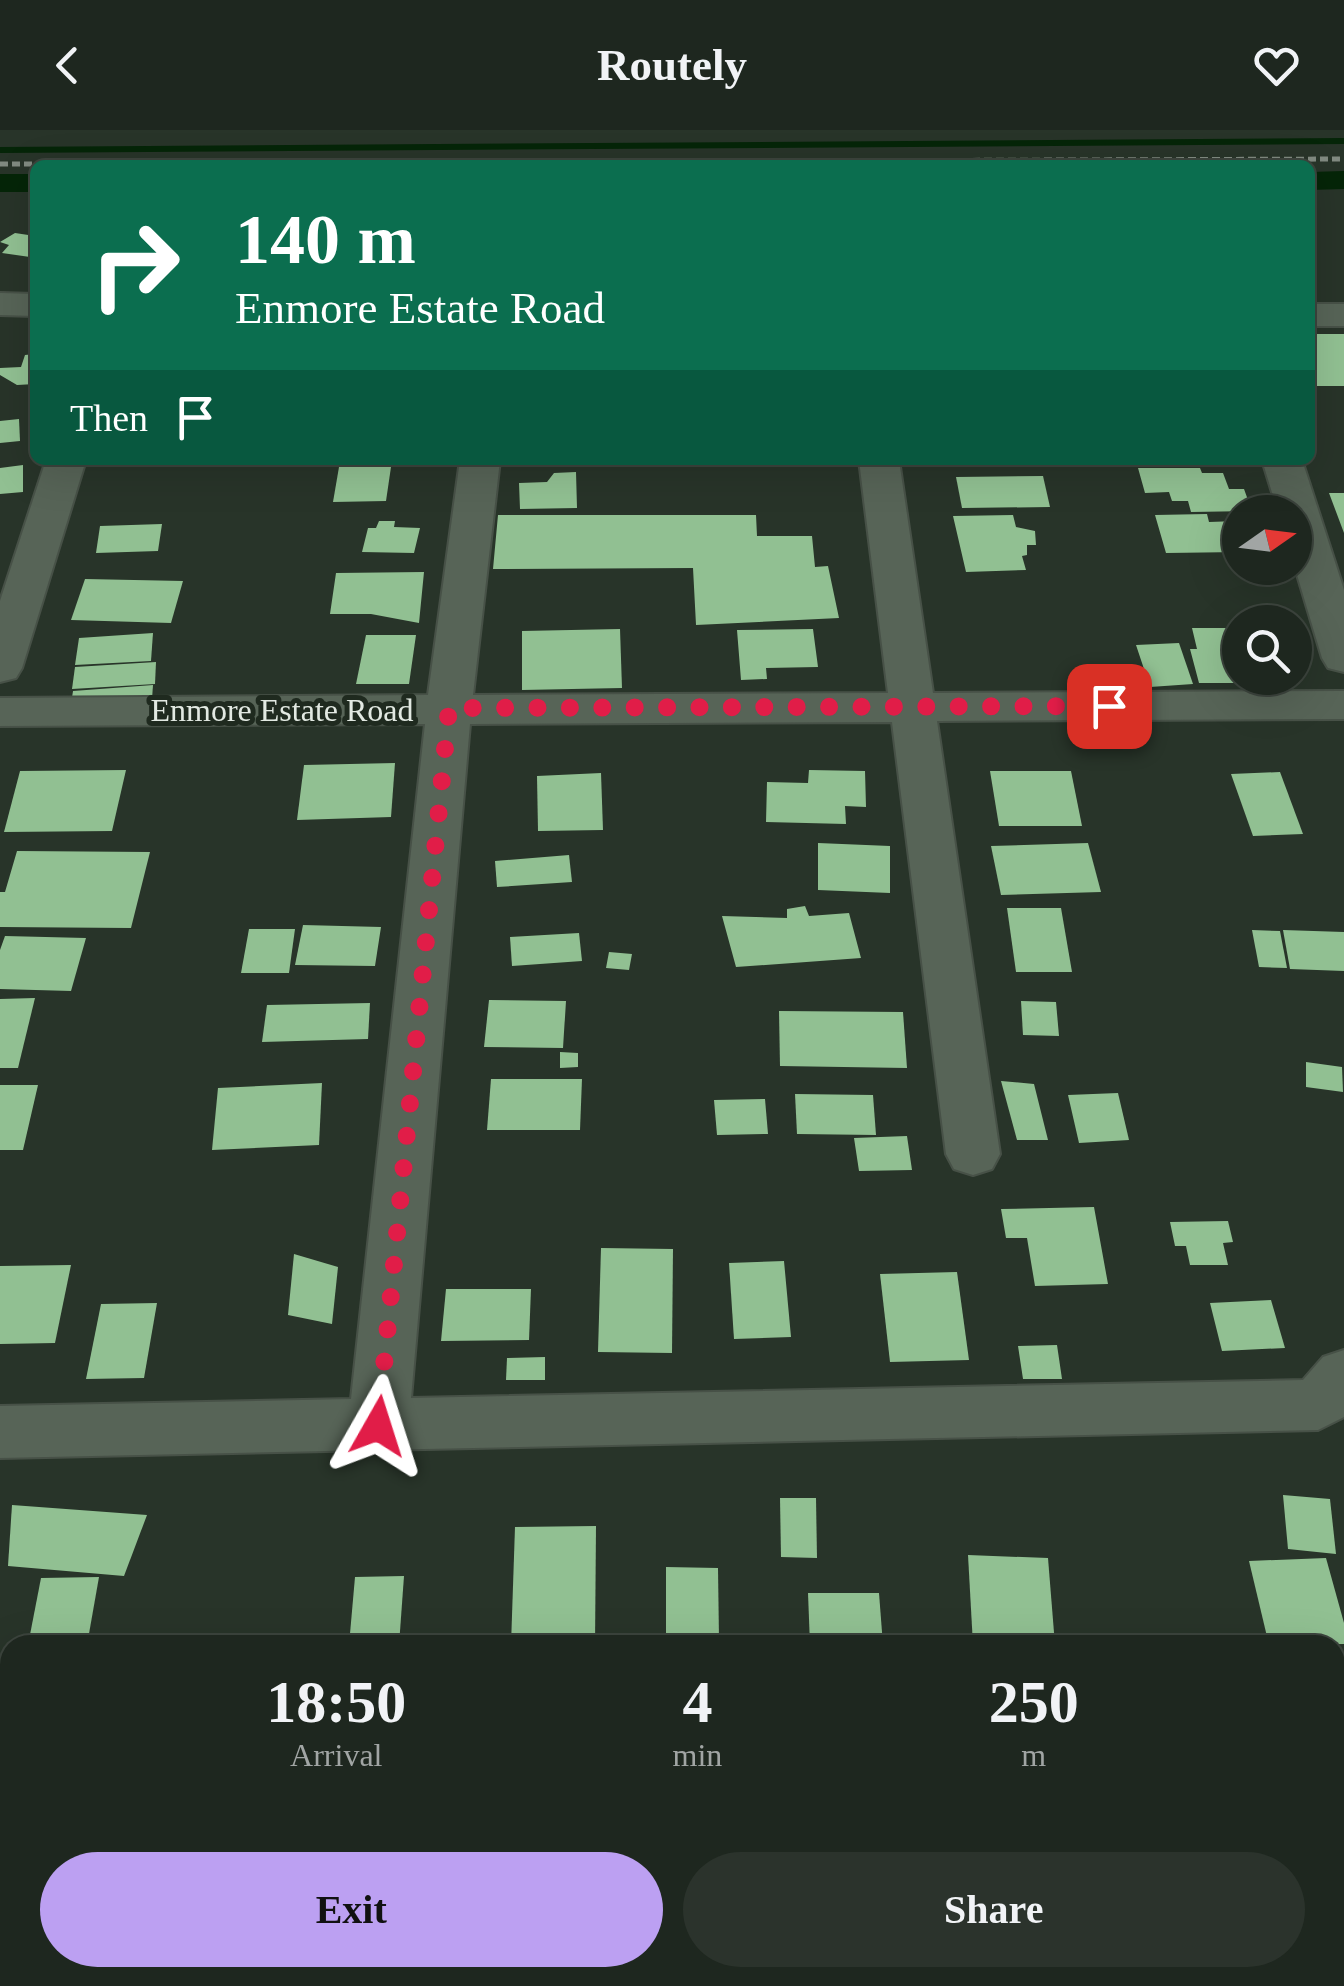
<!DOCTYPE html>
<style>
:root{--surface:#1e271f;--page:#2b332c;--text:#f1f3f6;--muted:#a1a5a4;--line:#3c443d;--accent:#bca0f2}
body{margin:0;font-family:Georgia,serif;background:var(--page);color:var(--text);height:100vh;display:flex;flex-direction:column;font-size:38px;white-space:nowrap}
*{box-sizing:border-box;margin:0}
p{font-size:32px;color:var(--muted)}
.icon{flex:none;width:55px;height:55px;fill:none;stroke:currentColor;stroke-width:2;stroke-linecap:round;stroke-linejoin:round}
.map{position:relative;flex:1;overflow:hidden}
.panel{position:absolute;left:0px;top:1505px;width:1345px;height:352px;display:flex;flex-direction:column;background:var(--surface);border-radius:30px 30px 0 0;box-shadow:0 10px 40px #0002,0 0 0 2px var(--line)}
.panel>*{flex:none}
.banner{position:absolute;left:30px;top:30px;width:1285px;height:305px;border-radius:15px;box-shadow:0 10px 40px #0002,0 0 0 2px var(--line);background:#0b6e4f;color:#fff;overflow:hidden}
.needle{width:65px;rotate:76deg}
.fabs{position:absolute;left:1222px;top:365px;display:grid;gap:20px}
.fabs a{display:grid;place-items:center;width:90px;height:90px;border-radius:50%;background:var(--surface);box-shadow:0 10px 40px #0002,0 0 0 2px var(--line);font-size:50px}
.pin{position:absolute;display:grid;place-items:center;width:85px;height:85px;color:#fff;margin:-42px;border-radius:20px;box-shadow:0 5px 15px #0006}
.me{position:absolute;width:110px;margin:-55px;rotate:6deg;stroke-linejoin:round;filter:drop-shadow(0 0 8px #0008)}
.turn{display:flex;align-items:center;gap:35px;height:210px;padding:0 40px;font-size:45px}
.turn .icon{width:130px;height:130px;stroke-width:2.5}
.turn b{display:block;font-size:70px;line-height:85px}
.then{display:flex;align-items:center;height:95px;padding:0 40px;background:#0003;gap:20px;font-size:38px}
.eta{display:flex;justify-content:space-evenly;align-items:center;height:170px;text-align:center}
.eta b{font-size:60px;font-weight:800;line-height:70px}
.cta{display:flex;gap:20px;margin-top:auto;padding:20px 40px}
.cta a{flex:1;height:115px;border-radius:60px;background:var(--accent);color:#111;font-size:40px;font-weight:800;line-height:115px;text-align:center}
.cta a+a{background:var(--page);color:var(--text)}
header{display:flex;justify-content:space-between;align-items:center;height:130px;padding:0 40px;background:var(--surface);font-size:45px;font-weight:800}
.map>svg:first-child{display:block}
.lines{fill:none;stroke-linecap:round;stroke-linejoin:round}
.stream{fill:#052508;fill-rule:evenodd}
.canal{fill:#052508;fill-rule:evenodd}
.building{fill:#91c092}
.minor-casing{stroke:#475147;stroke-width:4}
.path{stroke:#818a81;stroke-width:5;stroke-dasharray:8 4;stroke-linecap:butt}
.minor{fill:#576457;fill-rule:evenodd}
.route{stroke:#e11d48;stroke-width:18;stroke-dasharray:0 32.4}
.labels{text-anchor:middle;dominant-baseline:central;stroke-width:10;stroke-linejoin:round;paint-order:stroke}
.street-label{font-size:32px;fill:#e2e9e2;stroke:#1f2a1f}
</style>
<header><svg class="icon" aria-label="back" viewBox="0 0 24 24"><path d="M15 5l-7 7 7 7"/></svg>Routely<svg class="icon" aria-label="heart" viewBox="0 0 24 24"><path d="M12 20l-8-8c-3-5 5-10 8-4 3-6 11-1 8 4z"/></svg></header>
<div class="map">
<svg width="1344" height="1856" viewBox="0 0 1344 1856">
<rect width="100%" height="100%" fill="#283429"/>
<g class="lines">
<path class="stream" d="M1344 8V14L0 23V17Z"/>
<g class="canal">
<path d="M1344 41V59L1310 60V42Z"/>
<rect x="0" y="44" width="35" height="18"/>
</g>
</g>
<g class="building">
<path d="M15 103 35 106V121L30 127 2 123 9 115 0 112Z"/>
<rect x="1310" y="204" width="34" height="52"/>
<path d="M35 224V254L17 255 0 245V238L21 237 25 225Z"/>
<path d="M19 289 20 311 0 313V291Z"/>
<path d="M23 335V362L0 364V338Z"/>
<path d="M339 337H391L386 371 333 372Z"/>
<path d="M1138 338H1200L1202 343H1223L1229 359H1244L1252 381 1191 382 1188 371H1172L1169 362 1145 363Z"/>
<path d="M576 342 577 378 520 379 519 353 547 352 554 343Z"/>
<path d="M1043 346 1050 377 962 378 956 347Z"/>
<path d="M1329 363H1344V403Z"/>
<path d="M1207 384 1209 392 1237 391 1240 422 1166 423 1155 385Z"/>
<path d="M498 385H756L757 406H812L815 437 828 436 839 488 696 495 693 438 493 439Z"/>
<path d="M1013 385 1016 397 1035 401 1036 415H1027V425L1022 426 1026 440 966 442 953 386Z"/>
<path d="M379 391H395L394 397 420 398 414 423 362 422 368 398H376Z"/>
<path d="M162 394 158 421 96 423 100 396Z"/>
<path d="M424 442 419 493 371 484H330L336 443Z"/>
<path d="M85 449 183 451 171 493 71 490Z"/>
<path d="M1192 498H1230L1233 506 1240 505V548H1258L1259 553H1199L1190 519H1197Z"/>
<path d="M620 499 622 558 522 560V501Z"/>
<path d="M813 499 818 537 766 538 767 549 741 550 737 500Z"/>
<path d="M153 503 151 531 75 535 79 508Z"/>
<path d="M366 505H416L409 554H356Z"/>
<path d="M1179 513 1193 554 1150 557 1136 515Z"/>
<path d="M156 532 155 554 72 559 75 537Z"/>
<path d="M153 555 152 569 71 574 73 561Z"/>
<path d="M395 633 391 687 297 690 304 635Z"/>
<path d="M126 640 112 701 4 702 20 641Z"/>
<path d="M809 640 865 641 866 677 845 676 846 694 766 692 767 652 808 653Z"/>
<path d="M990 641H1071L1082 696H999Z"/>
<path d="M1280 642 1303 704 1253 706 1231 644Z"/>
<path d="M601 643 603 700 538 701 537 646Z"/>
<path d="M818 713 890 716V763L818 760Z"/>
<path d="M1088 713 1101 762 1001 765 991 716Z"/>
<path d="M17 721 150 722 131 798 0 797V762H5Z"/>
<path d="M569 725 572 752 497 757 495 731Z"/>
<path d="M805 776 809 786 849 783 861 828 736 837 722 786 787 788V779Z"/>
<path d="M1007 778H1061L1072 842H1016Z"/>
<path d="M303 795 381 797 375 836 295 835Z"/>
<path d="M249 799H295L289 843H241Z"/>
<path d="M1252 800 1280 801 1287 838 1259 837Z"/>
<path d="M1283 800 1344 802V841L1290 839Z"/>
<path d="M579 803 582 831 512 836 510 807Z"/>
<path d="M5 806 86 808 71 861 0 859V820Z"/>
<path d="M609 822 632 824 629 840 606 838Z"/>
<path d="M35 868 18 938H0V869Z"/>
<path d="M489 870 566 871 563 918 484 917Z"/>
<path d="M1021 871 1056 872 1059 906 1023 905Z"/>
<path d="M370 873 368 909 262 912 267 875Z"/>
<path d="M779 881 903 882 907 938 780 936Z"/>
<path d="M560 922 578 923V937L560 938Z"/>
<path d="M1306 932 1342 937 1343 962 1306 957Z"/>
<path d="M491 949H582L580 1000H487Z"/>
<path d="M1001 951 1034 954 1048 1010H1017Z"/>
<path d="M322 953 319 1015 212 1020 218 958Z"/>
<path d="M0 955H38L23 1020H0Z"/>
<path d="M1118 963 1129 1010 1079 1013 1068 965Z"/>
<path d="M795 964 873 965 876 1005 797 1004Z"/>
<path d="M765 969 768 1004 717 1005 714 970Z"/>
<path d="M907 1006 912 1040 859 1041 854 1008Z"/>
<path d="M1094 1077 1108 1154 1035 1156 1027 1108H1006L1001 1079Z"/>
<path d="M1228 1091 1233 1112 1223 1113 1228 1135H1190L1186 1116H1175L1170 1092Z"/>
<path d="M601 1118 673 1119 672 1223 598 1222Z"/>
<path d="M294 1124 338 1137 332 1194 288 1185Z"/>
<path d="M784 1131 791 1207 734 1209 729 1133Z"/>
<path d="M71 1135 55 1213 0 1214V1136Z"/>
<path d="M957 1142 969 1230 890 1232 880 1144Z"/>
<path d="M446 1159H531L529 1210 441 1211Z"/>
<path d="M1271 1170 1285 1218 1222 1221 1210 1173Z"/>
<path d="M157 1173 144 1248 86 1249 101 1174Z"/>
<path d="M1057 1215 1062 1249H1023L1018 1216Z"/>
<path d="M545 1227V1250H506L507 1228Z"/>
<path d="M1283 1365 1330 1369 1336 1424 1288 1419Z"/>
<path d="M780 1368H816L817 1428 781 1427Z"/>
<path d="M12 1375 147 1385 124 1446 8 1436Z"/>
<path d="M596 1396 595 1515H511L515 1397Z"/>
<path d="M968 1425 1048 1428 1055 1515H973Z"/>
<path d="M1326 1428 1344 1493V1514L1269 1515 1249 1431Z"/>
<path d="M666 1437 718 1438 719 1510H666Z"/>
<path d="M404 1446 399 1515H349L355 1447Z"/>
<path d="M99 1447 87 1515H28L41 1448Z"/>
<path d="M808 1463H879L883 1515H810Z"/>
</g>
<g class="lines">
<defs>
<g id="minor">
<path d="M0 163 35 164V186L0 185Z"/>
<rect x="1310" y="174" width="34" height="22"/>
<path d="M46 330H86L22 538 16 548 0 552V471Z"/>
<path d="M460 330H500L473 565 888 563 859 330H899L933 563 1344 561V589L937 591 1000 1024 992 1039 973 1045 954 1039 946 1024 892 592 470 594 411 1268 1303 1250 1323 1227 1344 1220V1287L1318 1300 0 1328V1276L351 1269 425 594 0 596V568L428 565Z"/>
<path d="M1262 330H1302L1344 460V542L1328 538 1322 528 1295 438V382H1278Z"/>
<rect x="1335" y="1646" width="9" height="66"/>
<rect x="0" y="1655" width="10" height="68"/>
<path d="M1344 1783V1856H1305L1306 1848H1335V1787Z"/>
</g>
</defs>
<use href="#minor" class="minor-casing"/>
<path class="path" d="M0 34 1344 29"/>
<use href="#minor" class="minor"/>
</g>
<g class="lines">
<path class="route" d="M378 1296 449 578 1109 576"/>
</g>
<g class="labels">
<g class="street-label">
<text x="282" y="580">Enmore Estate Road</text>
</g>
</g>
</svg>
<div class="fabs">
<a><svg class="needle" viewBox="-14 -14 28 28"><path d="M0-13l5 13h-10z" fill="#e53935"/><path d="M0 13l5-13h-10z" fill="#a1a5a4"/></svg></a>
<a><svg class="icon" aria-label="search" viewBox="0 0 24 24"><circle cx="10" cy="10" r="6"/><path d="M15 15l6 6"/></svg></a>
</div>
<div class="pin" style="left:1109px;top:576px;background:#d93025"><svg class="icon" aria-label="arrive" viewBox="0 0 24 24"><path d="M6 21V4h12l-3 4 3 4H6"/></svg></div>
<svg class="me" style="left:378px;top:1296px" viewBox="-20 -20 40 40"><path d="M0-17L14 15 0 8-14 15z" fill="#e11d48" stroke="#fff" stroke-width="4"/></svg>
<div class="banner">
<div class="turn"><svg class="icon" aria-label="right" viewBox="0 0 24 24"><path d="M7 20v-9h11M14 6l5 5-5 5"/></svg><div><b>140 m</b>Enmore Estate Road</div></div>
<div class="then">Then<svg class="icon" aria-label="arrive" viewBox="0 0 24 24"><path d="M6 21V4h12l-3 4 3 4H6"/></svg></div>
</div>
<section class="panel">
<div class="eta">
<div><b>18:50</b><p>Arrival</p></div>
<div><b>4</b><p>min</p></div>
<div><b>250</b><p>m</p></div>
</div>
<div class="cta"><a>Exit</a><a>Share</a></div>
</section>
</div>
